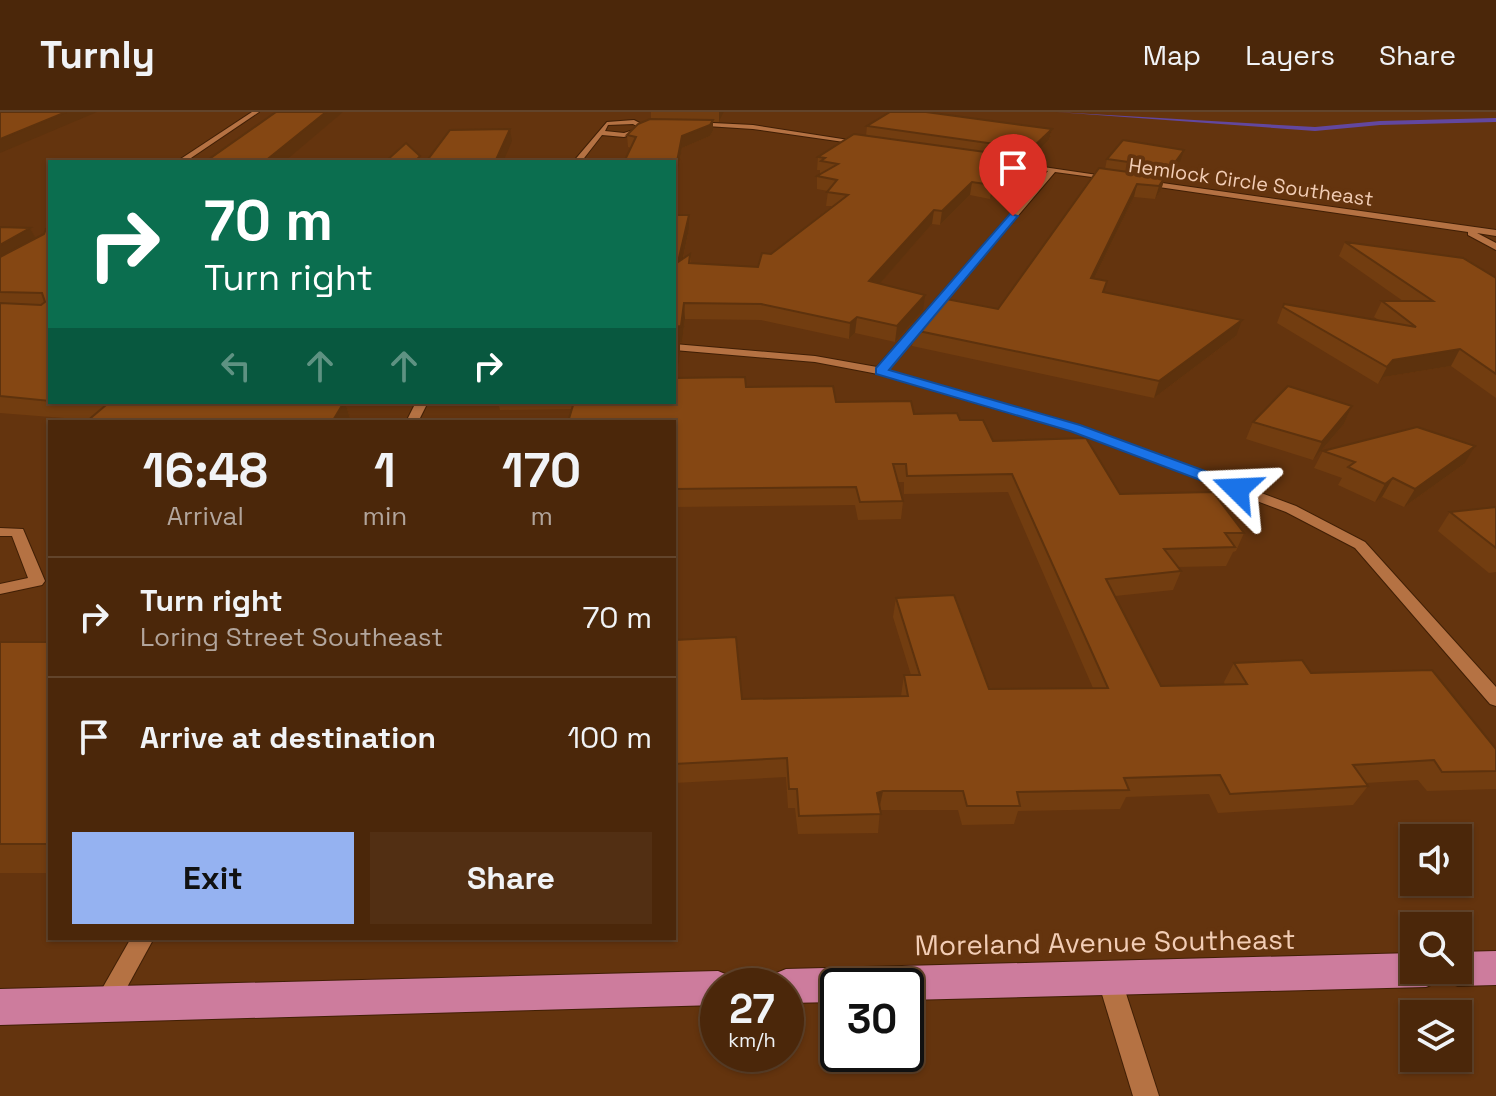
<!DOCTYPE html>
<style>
:root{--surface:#4b270a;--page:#522f13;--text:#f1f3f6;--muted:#b2a59c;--line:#62442b;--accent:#95b2f1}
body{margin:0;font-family:"Space Grotesk",sans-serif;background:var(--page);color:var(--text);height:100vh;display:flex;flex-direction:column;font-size:30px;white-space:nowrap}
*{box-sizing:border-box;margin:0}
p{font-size:26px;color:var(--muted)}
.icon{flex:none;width:44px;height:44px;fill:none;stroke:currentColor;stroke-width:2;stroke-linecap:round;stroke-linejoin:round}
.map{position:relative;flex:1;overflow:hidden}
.panel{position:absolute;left:48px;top:308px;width:628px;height:520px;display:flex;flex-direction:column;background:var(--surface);border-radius:0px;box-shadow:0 2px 6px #0004,0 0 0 2px var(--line)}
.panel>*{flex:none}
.banner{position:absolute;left:48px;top:48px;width:628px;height:244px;border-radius:0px;box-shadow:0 2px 6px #0004,0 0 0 2px var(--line);background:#0b6e4f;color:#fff;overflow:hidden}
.controls{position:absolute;left:1400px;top:712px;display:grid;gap:16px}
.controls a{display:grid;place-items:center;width:72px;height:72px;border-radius:0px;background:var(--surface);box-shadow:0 2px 6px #0004,0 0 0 2px var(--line);font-size:40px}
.speed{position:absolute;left:700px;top:856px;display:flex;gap:16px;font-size:40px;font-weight:700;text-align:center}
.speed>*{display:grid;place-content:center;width:104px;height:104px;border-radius:50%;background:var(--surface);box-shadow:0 2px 6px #0004,0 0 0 2px var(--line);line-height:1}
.speed small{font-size:20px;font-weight:400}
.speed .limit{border:4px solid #111;border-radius:12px;background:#fff;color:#111}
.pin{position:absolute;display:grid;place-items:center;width:68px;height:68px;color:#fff;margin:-82px -34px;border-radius:50% 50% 50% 0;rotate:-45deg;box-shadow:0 0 8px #0007}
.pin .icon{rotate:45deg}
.me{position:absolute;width:88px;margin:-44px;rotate:291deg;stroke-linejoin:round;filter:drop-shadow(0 0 6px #0008)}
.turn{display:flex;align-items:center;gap:28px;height:168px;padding:0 24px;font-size:36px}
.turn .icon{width:104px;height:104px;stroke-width:2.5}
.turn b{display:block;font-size:56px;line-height:68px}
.lanes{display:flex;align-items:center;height:76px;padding:0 24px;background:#0003;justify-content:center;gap:40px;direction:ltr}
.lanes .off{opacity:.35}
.eta{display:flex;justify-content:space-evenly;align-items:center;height:136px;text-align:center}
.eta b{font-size:48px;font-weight:800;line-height:56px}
.action{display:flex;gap:16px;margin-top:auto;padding:16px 24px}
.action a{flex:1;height:92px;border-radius:0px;background:var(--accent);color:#111;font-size:32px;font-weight:800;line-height:92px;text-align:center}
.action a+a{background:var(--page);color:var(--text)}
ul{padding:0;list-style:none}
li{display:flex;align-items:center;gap:24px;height:120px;padding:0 24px;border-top:2px solid var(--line)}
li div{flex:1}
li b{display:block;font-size:30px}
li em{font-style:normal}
header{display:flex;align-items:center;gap:48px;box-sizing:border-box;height:112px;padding:0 40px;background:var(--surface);border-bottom:2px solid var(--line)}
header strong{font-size:38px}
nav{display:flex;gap:44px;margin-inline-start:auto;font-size:28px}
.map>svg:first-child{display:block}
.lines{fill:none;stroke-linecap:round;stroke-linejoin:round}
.stream{fill:#62479f;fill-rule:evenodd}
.lane-casing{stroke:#401f05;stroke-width:2}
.street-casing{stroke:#401f05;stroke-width:2}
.highway-casing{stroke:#401f05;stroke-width:2}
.lane{fill:#b57243;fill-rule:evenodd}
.street{fill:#b57243;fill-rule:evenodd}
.highway{fill:#cd7c9d;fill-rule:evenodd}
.wall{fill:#723d10}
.shaded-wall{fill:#5d320d}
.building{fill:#854713;stroke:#5d320d;stroke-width:2}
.route{fill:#1a73e8;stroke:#114b97;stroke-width:2}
.labels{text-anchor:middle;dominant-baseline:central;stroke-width:8;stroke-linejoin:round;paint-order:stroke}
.far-street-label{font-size:20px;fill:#f2cdb5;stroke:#64340e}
.near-street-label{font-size:28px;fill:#f2cdb5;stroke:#64340e}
</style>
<header>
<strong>Turnly</strong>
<nav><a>Map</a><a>Layers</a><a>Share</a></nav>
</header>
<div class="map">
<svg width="1496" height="984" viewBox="0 0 1496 984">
<rect width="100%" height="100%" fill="#64340e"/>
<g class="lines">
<path class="stream" d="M1056 0 1315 15 1380 9 1496 6V10L1380 13 1315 19Z"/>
<defs>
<path id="lane" d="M0 416 23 417 45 469 42 473 0 482V472L28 466 12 424H0Z"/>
<g id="street">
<path d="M252 0H259L185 50H176Z"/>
<path d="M634 8 649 16 624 25 602 23 581 50H573L607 10ZM633 12 640 16 624 21 605 19 608 13Z"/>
<path d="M693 10 753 13 868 31 865 33 753 17 691 13Z"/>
<path d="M996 48 1118 66 1114 68 1055 60 887 258 1079 313 1296 394 1365 430 1496 575V594L1490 592 1355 436 1286 400 1071 319 878 262 815 250 674 238V232L815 244 877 255 1048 59 999 52Z"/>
<path d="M1141 68 1496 118V124L1477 121 1496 131V138L1468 123V120L1138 72Z"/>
<path d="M416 290H428L418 310H406Z"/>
<path d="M131 826H154L114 899 106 903 98 899 94 891Z"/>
<path d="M1109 855 1117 858 1121 866 1159 984H1133L1097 866 1101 858Z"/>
</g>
<g id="highway">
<path d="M1496 839V873L1458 874 1446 869 1442 861 1438 870 1426 875 906 888V874H838V890L786 891V874H768L774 862 786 857 1414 841V858H1458V840Z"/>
<path d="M718 859 730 864 735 874H718V893L0 913V877Z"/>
</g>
</defs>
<use href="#lane" class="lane-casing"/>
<use href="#street" class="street-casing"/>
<use href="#highway" class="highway-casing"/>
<use href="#lane" class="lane"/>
<use href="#street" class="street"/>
<use href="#highway" class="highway"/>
</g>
<g class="wall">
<path d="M651 0H724L719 10H713V19L710 24 682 36 674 82V50L628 35 627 23 651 7Z"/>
<path d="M867 14 1052 17 1049 28 1028 49 1021 48 1019 58 990 87 970 83 940 113 932 112 879 172 923 198 895 230 855 221 849 227 761 208 685 207 682 230H680V242L677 266 960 308 993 329 1120 382 1244 421 1236 439 1233 440 1226 454 1178 455 1181 459 1173 478 1115 484 1161 574 1225 573 1224 570 1234 551 1311 561 1496 637V677L1427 679 1418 668 1365 671 1368 674 1353 693 1218 701 1209 682 1126 685 1120 697 1018 699 1014 712 962 713 958 698H880L878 721 798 722 795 696H788L786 665 674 671V528L742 587 901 584 904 563H911L893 505 896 486 989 577 1093 576 1008 380 904 382V370H898L903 389 901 407 858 408 855 393 674 395V310L572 297 500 298 498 290H674V103H689V117L683 147 690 142 691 151 758 155 771 142 832 94H826L828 79 817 77V64L821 62H820V58H817L818 45 866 24Z"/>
<path d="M1107 47 1180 50 1168 69 1164 68 1161 78 1155 87 1134 85 1094 167 1104 180 1236 224 1154 286 912 234 914 218 998 197 1105 57Z"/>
<path d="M0 115 30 116 36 127 44 122 50 117V290H345L350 306 348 310H86L89 308 0 301Z"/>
<path d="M1345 130 1496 166V286L1451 254 1384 265 1378 272 1277 211 1284 192 1379 208 1374 205 1382 189H1403L1339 144Z"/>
<path d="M1352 294 1344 312 1313 348 1246 327 1253 310Z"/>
<path d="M1323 339 1464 352 1404 395 1382 385 1375 390 1338 373 1342 366 1314 356Z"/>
<path d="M1496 395V460L1489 461 1438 419 1450 400Z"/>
<rect x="0" y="530" width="50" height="231"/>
</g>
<g class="shaded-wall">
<path d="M66 0H97L0 41V27Z"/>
<path d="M326 0H343L284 50H264Z"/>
<path d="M719 0H724L719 10Z"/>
<path d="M713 8V19L710 24 682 36 674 82V65L682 24Z"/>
<path d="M510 17 512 29 503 50H495Z"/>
<path d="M1052 17 1049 28 1028 49 1031 37Z"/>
<path d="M1184 38 1180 50 1168 69 1171 56Z"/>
<path d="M1021 45 1019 58 990 87 992 73Z"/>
<path d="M1165 65 1161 78 1155 87 1159 74Z"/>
<path d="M972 70 970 83 940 113 942 99Z"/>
<path d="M1137 72 1134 85 1087 181 1091 166Z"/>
<path d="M934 98 932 112 868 185 869 169Z"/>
<path d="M689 103V117L679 165 678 150Z"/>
<path d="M30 116 38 130 0 152V133Z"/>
<path d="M925 183 923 198 895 230 897 214Z"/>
<path d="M684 191 685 207 682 230H680V242L675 283 674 215Z"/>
<path d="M857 205 855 221 849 227 850 211Z"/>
<path d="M1242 208 1236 224 1154 286 1159 269Z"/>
<path d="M1460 237 1451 254 1384 265 1378 272 1387 255 1393 248Z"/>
<path d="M344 290H345L350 306 348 310H332Z"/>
<path d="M1352 294 1344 312 1313 348 1322 330Z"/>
<path d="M1475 334 1464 352 1404 395 1415 377Z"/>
<path d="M1393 366 1382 385 1375 390 1385 372Z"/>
<path d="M883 679 879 698 877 681Z"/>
</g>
<g class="building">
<path d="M0 0H66L0 27Z"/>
<path d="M276 0H326L264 50H205Z"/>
<path d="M890 0H926L1052 17 1031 37 867 14Z"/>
<path d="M650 7 713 8 710 13 682 24 674 65V50H624L636 25 627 23 638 12Z"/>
<path d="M510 17 495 50H426L450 18Z"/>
<path d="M854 22 1021 45 992 73 972 70 942 99 934 98 869 169 925 183 897 214 857 205 850 211 761 192 684 191 681 214 674 215V103H689L678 150 690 142 689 151 758 155 762 141 771 142 848 83 827 80 837 68 817 64 838 52 821 49 825 46 818 45Z"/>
<path d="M1123 28 1184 38 1171 56 1107 47Z"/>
<path d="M406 31 420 44 415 50H385Z"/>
<path d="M1099 56 1165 65 1159 74 1137 72 1091 166 1107 169 1103 180 1242 208 1159 269 914 218 941 186 998 197Z"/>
<path d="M0 115 30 116 0 133Z"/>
<path d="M46 117H50V289L0 284V191L41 193 45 190 42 181 0 180V145L44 122Z"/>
<path d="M1345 130 1463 146 1496 166V262L1460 237 1393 248 1387 255 1283 195 1284 192 1416 215 1382 189H1433Z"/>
<path d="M674 224 679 225 674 265Z"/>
<path d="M745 265 746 275 833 274 836 290 911 289 914 302 957 301 960 308H983L993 329 1086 326 1120 382 1213 380 1244 421H1225L1235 435 1164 437 1181 459 1106 467 1161 574 1247 572 1234 551 1302 548 1311 561 1432 558 1496 637V659L1442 660 1434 648 1353 653 1368 674 1230 682 1220 663 1124 666 1129 678 1017 680 1020 694H967L963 679H883L877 681 881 702 799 704 797 677H789L787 646 674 652V528L736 525 742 587 908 584 904 563H920L896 486 954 483 989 577 1108 576 1012 362 907 364 906 352H893L903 389 860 390 856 375 674 377V310H568L574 290H674V266Z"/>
<path d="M1288 274 1352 294 1322 330 1253 310Z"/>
<path d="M68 290H344L332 310H86L106 293Z"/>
<path d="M1417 315 1475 334 1415 377 1393 366 1385 372 1348 355 1355 350 1323 339Z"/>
<path d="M1496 395V436L1450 400Z"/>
<rect x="0" y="530" width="50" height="202"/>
</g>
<path class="route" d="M1010 102 1018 104 889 258 1080 313 1243 373V380H1232L1070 319 876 262V256Z"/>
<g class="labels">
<g class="far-street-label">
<text transform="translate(1251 70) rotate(8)">Hemlock Circle Southeast</text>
</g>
<g class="near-street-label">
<text transform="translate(1105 830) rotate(-1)">Moreland Avenue Southeast</text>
</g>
</g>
</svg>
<div class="controls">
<a><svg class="icon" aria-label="sound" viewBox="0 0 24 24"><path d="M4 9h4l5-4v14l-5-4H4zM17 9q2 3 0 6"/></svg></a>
<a><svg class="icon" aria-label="search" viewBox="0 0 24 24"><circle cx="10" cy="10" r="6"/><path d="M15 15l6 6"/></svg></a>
<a><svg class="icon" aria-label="layers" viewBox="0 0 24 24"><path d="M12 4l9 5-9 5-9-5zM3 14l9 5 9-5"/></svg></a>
</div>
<div class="speed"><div>27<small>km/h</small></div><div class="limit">30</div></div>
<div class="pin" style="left:1013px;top:104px;background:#d93025"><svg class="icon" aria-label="arrive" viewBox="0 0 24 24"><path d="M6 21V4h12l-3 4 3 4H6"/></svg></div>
<svg class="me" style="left:1237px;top:377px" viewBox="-20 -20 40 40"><path d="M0-17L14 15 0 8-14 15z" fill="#1a73e8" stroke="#fff" stroke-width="4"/></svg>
<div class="banner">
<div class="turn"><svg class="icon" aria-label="right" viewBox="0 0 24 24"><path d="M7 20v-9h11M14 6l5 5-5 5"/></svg><div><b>70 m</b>Turn right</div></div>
<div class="lanes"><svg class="icon off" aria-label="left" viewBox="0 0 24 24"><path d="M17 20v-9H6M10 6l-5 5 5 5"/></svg><svg class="icon off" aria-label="ahead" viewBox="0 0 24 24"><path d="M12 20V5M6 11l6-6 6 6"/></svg><svg class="icon off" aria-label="ahead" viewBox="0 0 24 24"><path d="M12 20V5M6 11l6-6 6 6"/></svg><svg class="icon" aria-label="right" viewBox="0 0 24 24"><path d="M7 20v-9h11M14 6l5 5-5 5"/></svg></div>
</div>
<section class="panel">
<div class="eta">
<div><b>16:48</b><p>Arrival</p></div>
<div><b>1</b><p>min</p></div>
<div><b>170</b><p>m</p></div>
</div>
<ul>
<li><svg class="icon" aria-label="right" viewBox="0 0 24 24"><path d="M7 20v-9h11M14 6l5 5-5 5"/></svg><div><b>Turn right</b><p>Loring Street Southeast</p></div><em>70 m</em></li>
<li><svg class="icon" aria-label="arrive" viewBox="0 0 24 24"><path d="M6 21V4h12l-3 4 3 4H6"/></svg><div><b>Arrive at destination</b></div><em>100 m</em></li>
</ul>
<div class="action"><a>Exit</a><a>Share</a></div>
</section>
</div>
